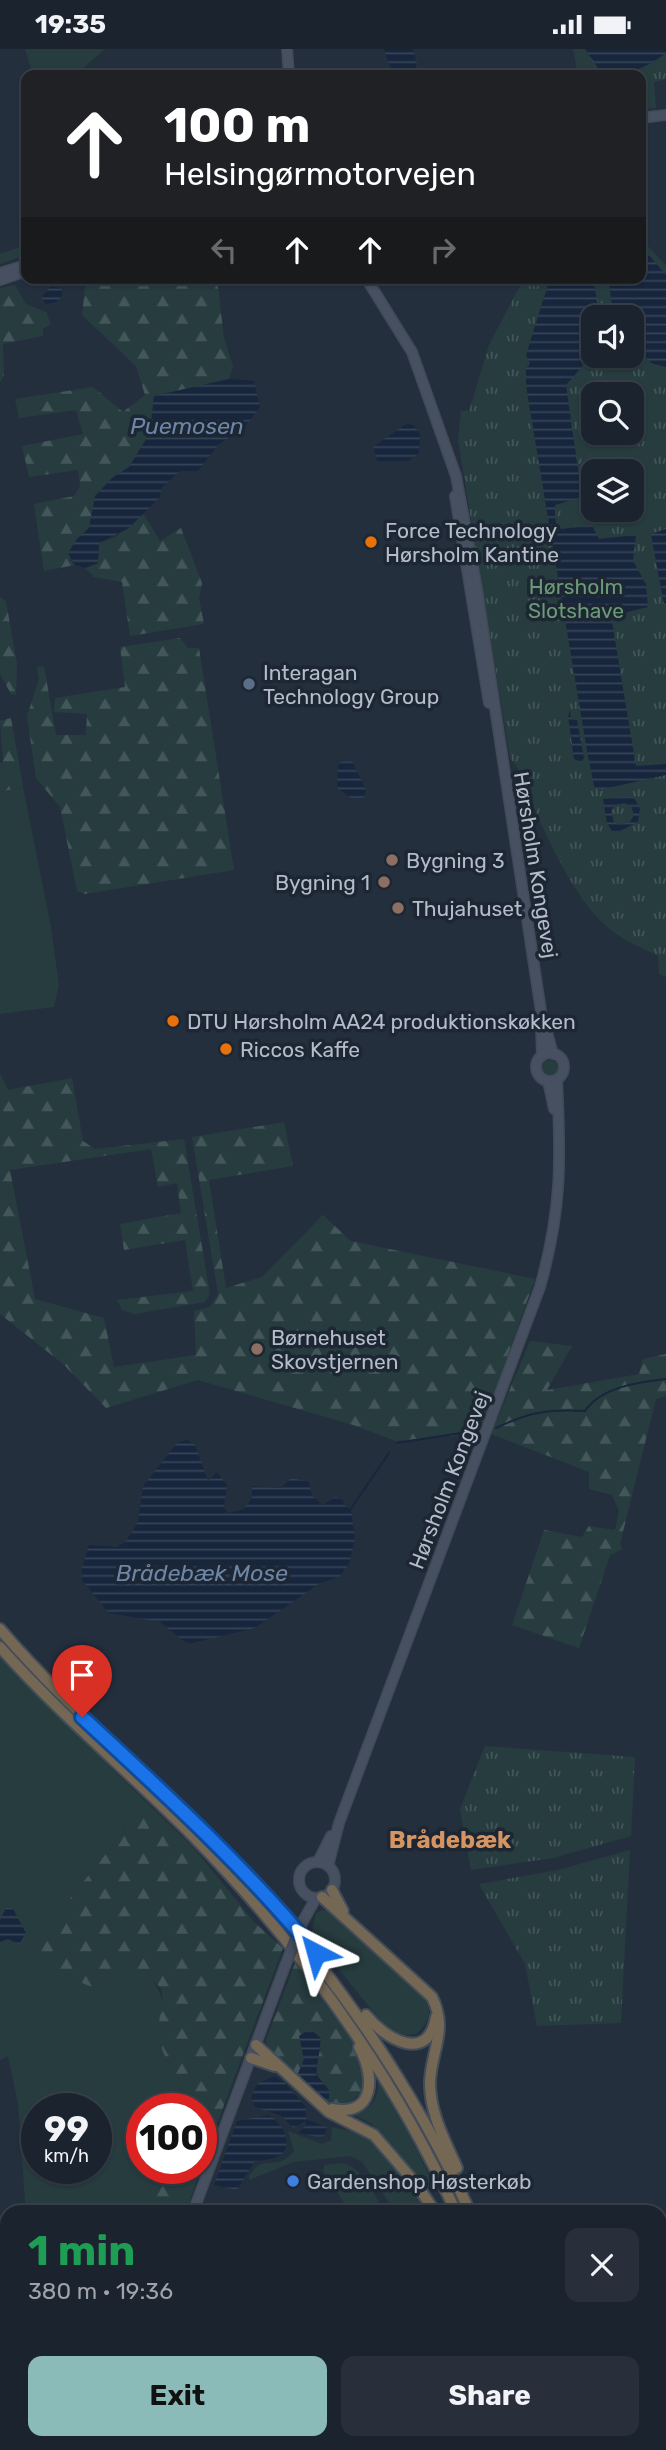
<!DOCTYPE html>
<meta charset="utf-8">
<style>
:root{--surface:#1b232e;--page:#282f3a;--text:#f1f3f6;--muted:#a0a4aa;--line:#39404a;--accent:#8bbbb9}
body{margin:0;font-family:Rubik,sans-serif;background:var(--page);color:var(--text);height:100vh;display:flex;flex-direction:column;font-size:26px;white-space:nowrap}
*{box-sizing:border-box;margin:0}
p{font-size:23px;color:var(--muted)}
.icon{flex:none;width:38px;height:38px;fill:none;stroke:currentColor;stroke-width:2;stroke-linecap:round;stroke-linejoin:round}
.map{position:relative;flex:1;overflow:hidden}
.sheet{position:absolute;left:0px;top:2156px;width:667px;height:245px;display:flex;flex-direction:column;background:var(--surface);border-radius:21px 21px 0 0;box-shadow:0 2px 5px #0004,0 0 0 2px var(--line)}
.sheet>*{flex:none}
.banner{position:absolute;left:21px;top:21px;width:625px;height:214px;border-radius:14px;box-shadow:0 2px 5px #0004,0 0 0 2px var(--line);background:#202124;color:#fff;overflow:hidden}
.buttons{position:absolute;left:581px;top:256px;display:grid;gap:14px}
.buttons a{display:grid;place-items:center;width:63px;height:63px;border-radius:14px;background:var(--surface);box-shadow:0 2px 5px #0004,0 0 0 2px var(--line);font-size:35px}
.speed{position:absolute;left:21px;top:2044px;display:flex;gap:14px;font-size:35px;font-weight:700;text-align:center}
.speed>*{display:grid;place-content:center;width:91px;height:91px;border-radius:50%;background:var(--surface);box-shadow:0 2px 5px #0004,0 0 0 2px var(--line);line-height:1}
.speed small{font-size:18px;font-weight:400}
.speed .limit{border:10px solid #d22;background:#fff;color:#111}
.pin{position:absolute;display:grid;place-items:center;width:60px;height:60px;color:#fff;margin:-72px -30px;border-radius:50% 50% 50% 0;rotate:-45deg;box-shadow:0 0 7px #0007}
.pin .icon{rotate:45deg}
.me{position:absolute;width:77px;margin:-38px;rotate:321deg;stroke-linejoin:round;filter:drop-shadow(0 0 5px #0008)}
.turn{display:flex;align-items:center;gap:24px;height:147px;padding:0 28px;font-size:32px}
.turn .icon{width:91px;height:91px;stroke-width:2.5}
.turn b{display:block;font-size:49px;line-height:60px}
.lanes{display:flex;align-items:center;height:66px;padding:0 28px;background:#0003;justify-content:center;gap:35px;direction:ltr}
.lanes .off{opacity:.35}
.round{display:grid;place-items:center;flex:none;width:74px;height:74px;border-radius:14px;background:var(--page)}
.headline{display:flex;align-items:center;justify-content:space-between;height:119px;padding:0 28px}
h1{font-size:42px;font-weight:700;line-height:52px;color:#1e9e55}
.action{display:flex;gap:14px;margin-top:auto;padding:14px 28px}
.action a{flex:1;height:80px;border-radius:14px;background:var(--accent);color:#111;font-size:28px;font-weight:700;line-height:80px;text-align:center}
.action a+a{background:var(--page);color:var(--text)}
.status{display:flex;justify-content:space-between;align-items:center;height:49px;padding:0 35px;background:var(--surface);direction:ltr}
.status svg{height:19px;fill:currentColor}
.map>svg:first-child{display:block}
.grass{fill:#263c3f;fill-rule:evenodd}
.forest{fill:url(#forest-firs);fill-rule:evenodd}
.park{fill:url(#park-tufts);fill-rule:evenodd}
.water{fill:url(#water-rules);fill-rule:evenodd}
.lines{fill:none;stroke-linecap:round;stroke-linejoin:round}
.stream{stroke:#17263c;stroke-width:2}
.secondary-casing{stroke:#414a57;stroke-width:12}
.motorway-casing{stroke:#434c59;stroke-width:14}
.secondary{stroke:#465061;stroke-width:9}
.motorway{stroke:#746855;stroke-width:10}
.secondary-bridge-casing{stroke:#414a57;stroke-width:12;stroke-linecap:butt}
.secondary-bridge{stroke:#465061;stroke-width:9}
.route-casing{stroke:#114b97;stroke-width:18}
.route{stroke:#1a73e8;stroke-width:12}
.food-dot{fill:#e8710a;stroke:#1d2633;stroke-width:2.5}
.service-dot{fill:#5c6f8a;stroke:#1d2633;stroke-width:2.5}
.education-dot{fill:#8d6e63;stroke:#1d2633;stroke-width:2.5}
.shop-dot{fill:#3f7fe0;stroke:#1d2633;stroke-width:2.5}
.labels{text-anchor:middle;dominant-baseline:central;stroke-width:7;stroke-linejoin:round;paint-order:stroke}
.poi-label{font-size:21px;fill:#b4bcc9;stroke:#1d2633;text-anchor:start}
.park-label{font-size:21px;fill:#6b9a76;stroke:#1d2633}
.street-label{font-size:21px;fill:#b4bcc9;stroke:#1d2633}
.water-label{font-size:23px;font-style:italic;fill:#6d86a8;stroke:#1d2633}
.quarter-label{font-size:24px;font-weight:bold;fill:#d59563;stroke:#1d2633}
</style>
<div class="status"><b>19:35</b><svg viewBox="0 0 49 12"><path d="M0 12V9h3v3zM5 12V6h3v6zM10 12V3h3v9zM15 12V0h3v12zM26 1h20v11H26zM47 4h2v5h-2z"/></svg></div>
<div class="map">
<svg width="666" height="2401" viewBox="0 0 666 2401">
<defs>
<pattern id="forest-firs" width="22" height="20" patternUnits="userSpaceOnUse" patternTransform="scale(1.75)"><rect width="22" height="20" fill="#263c3f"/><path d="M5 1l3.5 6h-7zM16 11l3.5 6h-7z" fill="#435659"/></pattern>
<pattern id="park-tufts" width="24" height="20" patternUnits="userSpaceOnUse" patternTransform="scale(1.75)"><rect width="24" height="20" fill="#263c3f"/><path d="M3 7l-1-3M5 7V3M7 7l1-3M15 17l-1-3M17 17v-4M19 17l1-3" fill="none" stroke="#435659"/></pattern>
<pattern id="water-rules" width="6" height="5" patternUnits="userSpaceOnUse" patternTransform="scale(1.75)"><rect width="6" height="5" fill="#17263c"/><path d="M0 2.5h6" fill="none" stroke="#364457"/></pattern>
</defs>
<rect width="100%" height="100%" fill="#242f3e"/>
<g class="grass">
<path d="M25 0H103L104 1 75 26H33Z"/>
<path d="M23 738 51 878 59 936 54 958 0 965V743Z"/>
<circle cx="550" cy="1019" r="8"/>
<path d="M0 1604 49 1658 139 1746 121 1786 30 1899 149 1927C175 1958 154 1964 160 1994 164 2010 175 2023 183 2037L174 2060H142V2119H157L150 2140 155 2161 160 2163H28L25 2152 18 2055 8 2007 0 2011ZM37 2060H96V2119H37Z"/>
<path d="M322 1861 331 1862 349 1882 424 1946C433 1962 430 1973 416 1985L405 1986 388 1981 311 1886 316 1864Z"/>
<path d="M378 2032 414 2095 435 2138H427L372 2075 354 2066C371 2059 379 2051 378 2032Z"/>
<path d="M332 2078 353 2083 354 2079 386 2104 428 2163H395L362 2113 350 2107 294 2113 249 2131V2126L258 2116C279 2110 277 2119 294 2102L288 2082 322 2095 331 2091Z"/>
<path d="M342 2114C363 2118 374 2146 385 2163H350L323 2122 324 2116Z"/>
<path d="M0 2201 7 2205V2248L0 2249Z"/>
<path d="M0 2356 7 2358V2394H77L75 2401 0 2399Z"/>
<path d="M214 2394H265L269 2399 277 2401H219Z"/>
</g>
<g class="forest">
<path d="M26 196V206L0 215V205Z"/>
<path d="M86 229H217L224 289 233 317 229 330 154 347 150 384 129 418 112 429 95 447 89 480 72 497 70 511 75 516 44 522 34 455 74 447 80 437 78 421 29 428 22 397 83 385 76 361 19 369 15 350 93 338 123 363 145 346 136 317 82 266Z"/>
<path d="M15 236 26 255 46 263 51 275 43 280V287L3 295 4 326 0 334V239Z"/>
<path d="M143 464 160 492 181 479 202 534 199 549 204 575 130 587 122 533 94 528 85 519 98 514 99 494 116 488Z"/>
<path d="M0 548 6 552 17 615 16 646 11 645 0 625Z"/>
<path d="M180 589 188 599H199L234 821 85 845 77 842 60 758 36 729 27 667 39 630 37 618 44 617 56 686H86L87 665 54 663 55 649 125 638 120 598Z"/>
<path d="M11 669 23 738 0 743V714L3 713 0 672Z"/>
<path d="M0 1024 8 1041 72 1029 83 1092 95 1100 184 1090 210 1245 205 1253 135 1265 122 1261 117 1251 193 1242 185 1191 124 1201 120 1175 181 1164 177 1134 158 1138 151 1100 10 1121 35 1250 104 1269 114 1318 196 1306 194 1262 210 1258 218 1245 192 1088 284 1073 293 1117 209 1131 226 1239 262 1228 323 1166 351 1192 535 1230 480 1384 396 1392 353 1376 198 1331 106 1359 63 1315 0 1265Z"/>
<path d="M530 1292 572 1297 547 1341 639 1325 643 1310 666 1305V1347L656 1350 620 1495 623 1500 610 1506 579 1599 512 1576 544 1481 582 1488 589 1477 615 1481 619 1462 612 1446 589 1440V1423L491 1385Z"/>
<path d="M139 1746 193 1798 254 1873 283 1899 206 2104 201 2100V2060H174L183 2037C175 2023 164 2010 160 1994 152 1954 187 1934 122 1922 119 1926 116 1934 113 1936 95 1952 46 1910 30 1899L121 1786Z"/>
<path d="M295 1914 353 1993 362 2012 364 2040C358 2046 351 2054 342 2056 321 2059 270 2009 266 1991ZM321 1999C313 2020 315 2025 329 2041L298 2025 304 2010 302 2003Z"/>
<path d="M157 2119H178L198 2128 186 2163 155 2161 150 2140Z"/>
<path d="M7 2248V2358L0 2356V2249Z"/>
<path d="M77 2394H194L199 2401H75Z"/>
<path d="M344 2394H386L385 2401H341Z"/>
</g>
<g class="park">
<path d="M573 0H666V30L654 33 656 59 641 60 640 26H578Z"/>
<path d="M641 196H647L666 217V928L659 925 658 907C644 900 628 893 615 884 582 861 556 807 540 772 530 750 526 727 510 709L458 391 461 362H469L489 296 524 229H640ZM593 268H632V306H593ZM593 345H632V383H593ZM593 422H632V460H593Z"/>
<path d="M485 1697 635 1708 631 1787 553 1809 471 1821 460 1760Z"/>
<path d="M630 1801 621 1974 537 1977 525 1915 479 1835 558 1821Z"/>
</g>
<g class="water">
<path d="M384 0H413L417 14 414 26H393Z"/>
<path d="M585 0H666V4C646 19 621 31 598 19Z"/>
<path d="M641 202 647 204 666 226V318L651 314 638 299 632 298V268H614L608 229H640Z"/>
<path d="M550 229H593L600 268H593V301L586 304 582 318 566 336 582 448 555 456 556 478 562 480 592 476 599 490 636 486 633 512 646 535 648 558 611 567 636 717 666 715V726L599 741 594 737 587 702 526 337V319L530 315 526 306Z"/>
<path d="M51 238 62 239V246L57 253 46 255 41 248Z"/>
<path d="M229 330 254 332 260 358 245 378 219 395 198 422H180L161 439 160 448 129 479 99 494 98 514 85 519 75 516 68 504 77 490 89 479 95 447 112 429 129 418 150 384 154 347Z"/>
<path d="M406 375 413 376 420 385 419 404 408 412H377L373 398Z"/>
<path d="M666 480V556H664L651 485Z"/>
<path d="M570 661 571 670 577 671 584 709 581 713 574 710 568 668Z"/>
<path d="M343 711 352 712 366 741 364 750 351 749 337 739 338 717Z"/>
<path d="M633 747 640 759 638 773 618 783 612 782 607 774 603 750ZM624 754 631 757 634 766 630 773 619 776 614 773 611 763 615 756Z"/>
<path d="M187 1391 195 1396 208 1432 217 1423 227 1436 224 1458 228 1464 244 1460 252 1449V1437L281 1439 291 1429 309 1433 312 1447 323 1456 335 1448 343 1451 344 1456 351 1461 355 1490 349 1515 339 1528 320 1534 255 1579 192 1594 185 1593 160 1573 109 1564 82 1531V1519L89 1496 117 1498 126 1492 138 1473 143 1437 177 1394Z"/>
<path d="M12 1858 26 1884 19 1895 8 1890 0 1893V1871L6 1859Z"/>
<path d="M310 1980 321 1989 316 2026 329 2041V2050L321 2048 298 2025 304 2010 299 1987Z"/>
<path d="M274 2027 284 2033 306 2058V2070L327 2078 323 2089 298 2084 306 2076 305 2072 293 2079 282 2067 255 2058 251 2048 257 2035Z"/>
<path d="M269 2066C280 2072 294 2093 282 2105 277 2110 262 2111 254 2113L237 2141 214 2136 237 2072Z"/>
<path d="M660 2211 666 2212V2265L660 2267Z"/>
</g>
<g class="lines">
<g class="stream">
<path d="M496 1379C529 1363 549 1360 585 1362 601 1338 639 1333 666 1330"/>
<path d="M397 1394 474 1382"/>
<path d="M350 1461 389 1404"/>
</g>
<defs>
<g id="secondary">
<path d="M287 0 289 26"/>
<path d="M640 69 666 66"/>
<path d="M0 224 26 216"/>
<path d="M366 229 412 303 456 427 476 534 541 962 553 1005"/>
<path d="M0 231 26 222"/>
<path d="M455 447 489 654"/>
<path d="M541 975 542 1007"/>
<circle cx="550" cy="1018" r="14"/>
<path d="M548 1032 554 1060"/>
<path d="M318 1813 331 1787"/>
<circle cx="317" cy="1831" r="18"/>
<path d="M328 1817 339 1774 540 1238C562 1160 561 1110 557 1031"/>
<path d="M303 1872 316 1849"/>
<path d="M193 2163 285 1917"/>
<path d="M105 2401 108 2394"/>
</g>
<g id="motorway">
<path d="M0 1580C66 1657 144 1721 214 1794 319 1903 407 2025 470 2163"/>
<path d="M0 1598C60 1666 130 1723 193 1787 302 1899 391 2021 456 2163"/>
<path d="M332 1841 343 1862"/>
<path d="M322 1848 432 1948C448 1981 432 1999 430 2032 429 2062 445 2092 457 2119"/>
<path d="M366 1966C384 1989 428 2016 436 1968"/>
<path d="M256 1996 329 2063 374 2086 417 2136 435 2163"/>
<path d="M251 2009 275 2017"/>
<path d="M332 2060C376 2068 375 2026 359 1998"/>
<path d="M549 2394 553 2401"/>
<path d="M570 2394 573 2401"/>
</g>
</defs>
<use href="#secondary" class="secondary-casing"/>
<use href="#motorway" class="motorway-casing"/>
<use href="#secondary" class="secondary"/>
<use href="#motorway" class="motorway"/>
<defs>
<path id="secondary-bridge" d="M285 1917 303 1872"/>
</defs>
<use href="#secondary-bridge" class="secondary-bridge-casing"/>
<use href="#secondary-bridge" class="secondary-bridge"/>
</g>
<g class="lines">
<defs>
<path id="route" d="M82 1668C163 1743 246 1819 316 1904"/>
</defs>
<use href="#route" class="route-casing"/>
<use href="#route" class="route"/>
</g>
<g class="food-dot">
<circle cx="371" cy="493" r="7"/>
<circle cx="173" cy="972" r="7"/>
<circle cx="226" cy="1000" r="7"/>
</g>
<circle class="service-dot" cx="249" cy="635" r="7"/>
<g class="education-dot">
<circle cx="392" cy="811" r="7"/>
<circle cx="384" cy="833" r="7"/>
<circle cx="398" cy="859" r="7"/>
<circle cx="257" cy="1300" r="7"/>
</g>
<circle class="shop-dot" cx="293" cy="2132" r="7"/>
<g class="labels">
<g class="poi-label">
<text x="385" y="481">Force Technology<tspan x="385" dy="24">Hørsholm Kantine</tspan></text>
<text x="263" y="623">Interagan<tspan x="263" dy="24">Technology Group</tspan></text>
<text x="406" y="811">Bygning 3</text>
<text x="370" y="833" text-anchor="end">Bygning 1</text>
<text x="412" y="859">Thujahuset</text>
<text x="187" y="972">DTU Hørsholm AA24 produktionskøkken</text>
<text x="240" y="1000">Riccos Kaffe</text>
<text x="271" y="1288">Børnehuset<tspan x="271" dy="24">Skovstjernen</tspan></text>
<text x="307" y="2132">Gardenshop Høsterkøb</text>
</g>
<g class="park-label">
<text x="576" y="537">Hørsholm<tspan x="576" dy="24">Slotshave</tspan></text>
</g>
<g class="street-label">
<text transform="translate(536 816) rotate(81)">Hørsholm Kongevej</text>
<text transform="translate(449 1431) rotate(-69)">Hørsholm Kongevej</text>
</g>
<g class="water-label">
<text x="187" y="377">Puemosen</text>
<text x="202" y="1524">Brådebæk Mose</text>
</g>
<g class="quarter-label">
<text x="450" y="1791">Brådebæk</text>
</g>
</g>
</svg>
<div class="buttons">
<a><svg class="icon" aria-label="sound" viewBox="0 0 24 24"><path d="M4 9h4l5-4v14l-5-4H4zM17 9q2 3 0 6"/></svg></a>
<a><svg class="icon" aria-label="search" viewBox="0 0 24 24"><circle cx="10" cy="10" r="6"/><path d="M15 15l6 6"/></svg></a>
<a><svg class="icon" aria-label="layers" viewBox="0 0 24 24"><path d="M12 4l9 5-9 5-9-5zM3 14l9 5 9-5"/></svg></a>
</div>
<div class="speed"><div>99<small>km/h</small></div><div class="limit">100</div></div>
<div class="pin" style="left:82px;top:1668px;background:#d93025"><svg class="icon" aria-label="arrive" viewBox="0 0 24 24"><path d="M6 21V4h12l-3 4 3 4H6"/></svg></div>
<svg class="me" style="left:316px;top:1904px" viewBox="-20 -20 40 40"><path d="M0-17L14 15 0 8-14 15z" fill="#1a73e8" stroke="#fff" stroke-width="4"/></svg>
<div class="banner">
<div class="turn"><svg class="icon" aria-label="ahead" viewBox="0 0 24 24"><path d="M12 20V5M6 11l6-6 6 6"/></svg><div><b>100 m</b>Helsingørmotorvejen</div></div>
<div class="lanes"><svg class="icon off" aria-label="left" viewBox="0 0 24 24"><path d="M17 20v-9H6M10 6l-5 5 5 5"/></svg><svg class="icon" aria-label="ahead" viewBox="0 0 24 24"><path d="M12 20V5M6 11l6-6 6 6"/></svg><svg class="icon" aria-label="ahead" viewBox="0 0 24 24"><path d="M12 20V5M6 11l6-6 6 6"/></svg><svg class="icon off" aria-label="right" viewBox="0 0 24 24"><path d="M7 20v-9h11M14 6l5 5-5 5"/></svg></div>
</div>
<section class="sheet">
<div class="headline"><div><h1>1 min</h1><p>380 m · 19:36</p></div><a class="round"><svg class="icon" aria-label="close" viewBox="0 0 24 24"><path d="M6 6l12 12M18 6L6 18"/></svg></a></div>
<div class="action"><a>Exit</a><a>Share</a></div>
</section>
</div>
